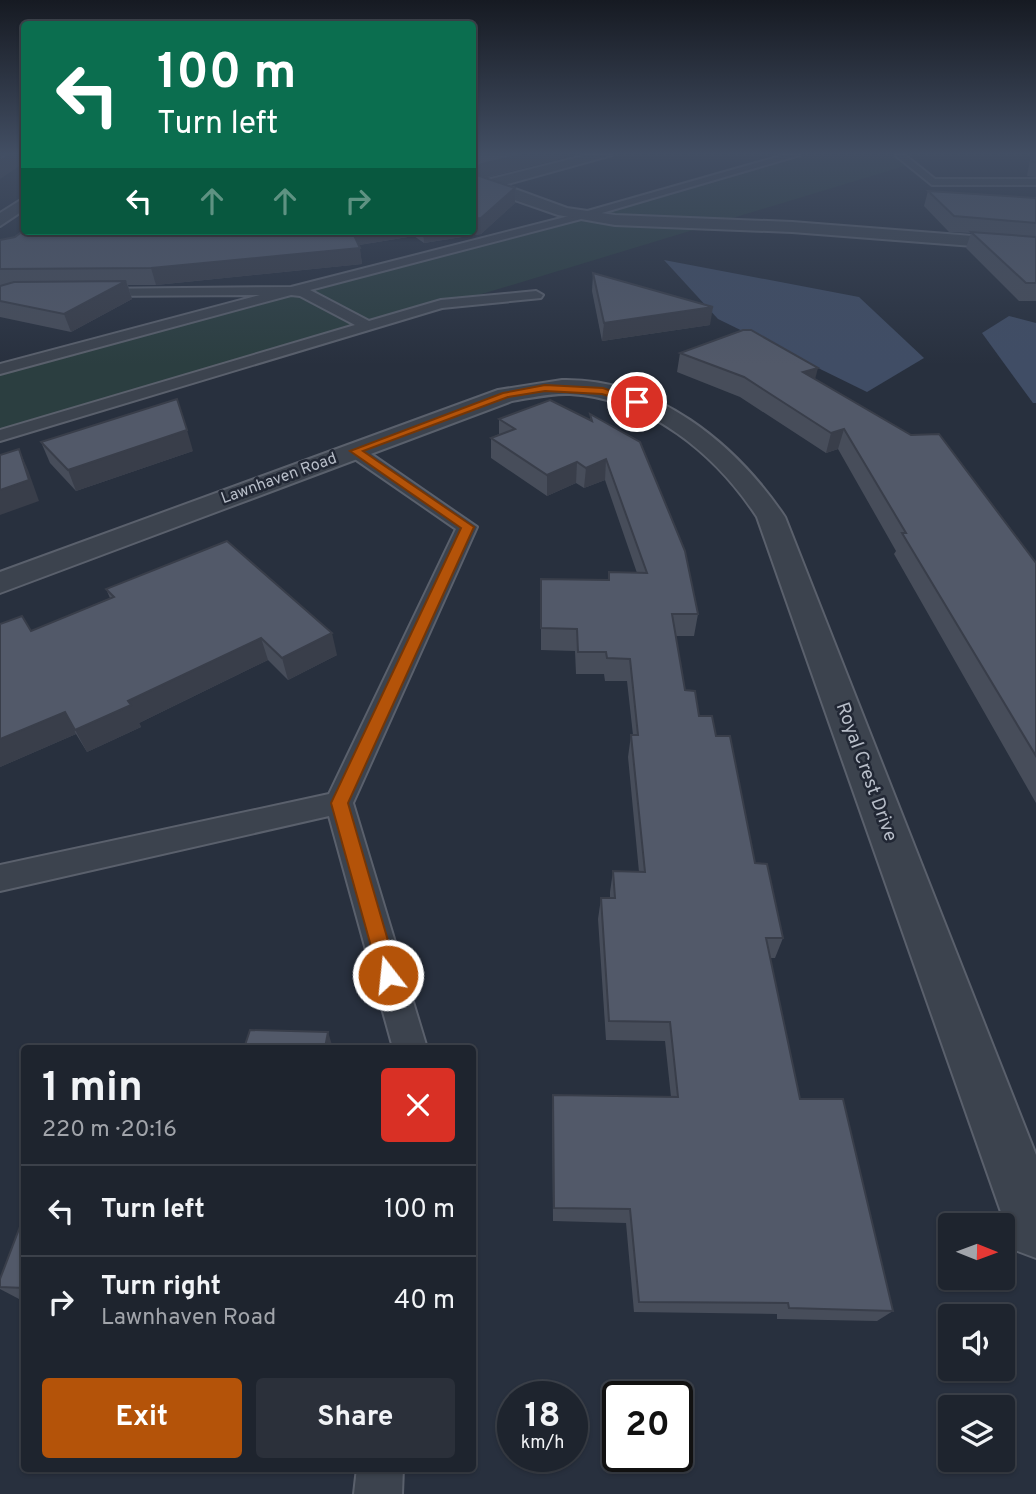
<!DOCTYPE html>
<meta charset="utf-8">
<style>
:root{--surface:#1e242e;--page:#2b303a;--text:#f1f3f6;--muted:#a1a4aa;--line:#3c414a;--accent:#b45309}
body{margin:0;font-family:Overpass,sans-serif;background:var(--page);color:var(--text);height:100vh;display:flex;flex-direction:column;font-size:26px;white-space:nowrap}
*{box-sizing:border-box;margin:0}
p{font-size:23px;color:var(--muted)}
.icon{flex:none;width:38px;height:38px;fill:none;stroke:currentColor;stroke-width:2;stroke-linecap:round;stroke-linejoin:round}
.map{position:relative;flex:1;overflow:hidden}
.panel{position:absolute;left:21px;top:1045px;width:455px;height:427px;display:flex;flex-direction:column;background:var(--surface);border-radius:7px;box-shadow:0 2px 5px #0004,0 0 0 2px var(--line)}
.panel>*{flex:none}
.banner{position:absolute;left:21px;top:21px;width:455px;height:214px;border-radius:7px;box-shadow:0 2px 5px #0004,0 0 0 2px var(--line);background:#0b6e4f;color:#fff;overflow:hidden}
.needle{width:46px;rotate:91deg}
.controls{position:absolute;left:938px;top:1213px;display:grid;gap:14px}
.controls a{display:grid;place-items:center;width:77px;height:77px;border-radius:7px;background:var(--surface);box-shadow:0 2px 5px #0004,0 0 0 2px var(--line);font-size:35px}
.speed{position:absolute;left:497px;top:1381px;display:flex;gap:14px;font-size:35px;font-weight:700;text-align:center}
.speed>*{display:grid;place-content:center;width:91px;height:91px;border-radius:50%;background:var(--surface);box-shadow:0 2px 5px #0004,0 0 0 2px var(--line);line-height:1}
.speed small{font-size:18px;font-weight:400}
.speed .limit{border:4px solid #111;border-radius:10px;background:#fff;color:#111}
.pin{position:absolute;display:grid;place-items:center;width:60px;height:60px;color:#fff;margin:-30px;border:4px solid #fff;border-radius:50%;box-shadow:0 2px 7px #0007}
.me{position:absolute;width:77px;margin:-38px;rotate:344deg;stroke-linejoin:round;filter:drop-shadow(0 0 5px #0008)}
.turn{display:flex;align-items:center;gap:24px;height:147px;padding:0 21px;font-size:32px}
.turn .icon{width:91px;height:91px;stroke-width:2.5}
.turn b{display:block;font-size:49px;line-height:60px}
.lanes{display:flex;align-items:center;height:66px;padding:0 21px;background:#0003;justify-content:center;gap:35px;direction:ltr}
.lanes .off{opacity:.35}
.round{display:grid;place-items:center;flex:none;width:74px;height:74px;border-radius:7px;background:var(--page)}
.overview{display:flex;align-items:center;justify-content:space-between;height:119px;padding:0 21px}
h1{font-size:42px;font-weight:700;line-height:52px}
.primary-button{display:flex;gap:14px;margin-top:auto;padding:14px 21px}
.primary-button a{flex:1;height:80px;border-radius:7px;background:var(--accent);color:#fff;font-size:28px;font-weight:700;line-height:80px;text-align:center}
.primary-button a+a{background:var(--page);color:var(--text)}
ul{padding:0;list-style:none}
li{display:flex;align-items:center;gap:21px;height:91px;padding:0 21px;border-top:2px solid var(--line)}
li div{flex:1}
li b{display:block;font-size:26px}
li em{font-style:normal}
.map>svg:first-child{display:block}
.green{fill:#2b3e40}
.water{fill:#404d65}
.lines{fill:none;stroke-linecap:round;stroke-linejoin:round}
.service-casing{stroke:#5a606c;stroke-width:4}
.minor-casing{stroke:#5a606c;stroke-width:4}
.service{fill:#3c434e;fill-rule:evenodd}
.minor{fill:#3c434e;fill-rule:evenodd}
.wall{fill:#474d5a}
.shaded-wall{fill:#393e4a}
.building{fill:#525969;stroke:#393e4a;stroke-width:2}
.route{fill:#b45309;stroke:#753606;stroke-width:2}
.labels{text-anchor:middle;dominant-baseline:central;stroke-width:5;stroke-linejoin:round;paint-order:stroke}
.far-street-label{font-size:16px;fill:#b8bec9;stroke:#212734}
.street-label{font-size:19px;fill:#b8bec9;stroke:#212734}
</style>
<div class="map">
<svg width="1036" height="1494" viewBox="0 0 1036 1494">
<rect width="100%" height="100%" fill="#28303e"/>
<path class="green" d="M789 155H899L908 165 0 440V366Z"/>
<g class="water">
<path d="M664 260 859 297 924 358 867 392 718 319Z"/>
<path d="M1009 316 1036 323V403H1033L982 333Z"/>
</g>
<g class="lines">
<defs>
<g id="service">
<path d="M784 155H800L585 218 310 290 369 321 441 300 536 291 543 295 541 298 442 308 0 441V430L355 325 300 296 291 295 0 374V364L260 295 94 296 87 292 89 289 291 287 577 214Z"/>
<path d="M895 155H905L935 179H1036V185H932Z"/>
<path d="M355 446 361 447 477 527 353 803 427 1048H393L329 816 0 891V865L329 794 456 529 349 455 346 451 349 447Z"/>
<path d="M357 1468H403L402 1494H354Z"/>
</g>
<g id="minor">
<path d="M587 155H612L504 185 567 208 615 215 792 222 1036 241V251L792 232 615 225 558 215 480 188 477 185 483 181Z"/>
<path d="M24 198V210L0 226V213Z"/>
<path d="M562 380C656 378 735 443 785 517L1036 1155V1258L1015 1250 1007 1229 757 517C716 454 648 398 570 394 551 393 531 398 512 401L0 593V572L498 390Z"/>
</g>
</defs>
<use href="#service" class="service-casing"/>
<use href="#minor" class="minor-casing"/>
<use href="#service" class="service"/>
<use href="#minor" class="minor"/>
</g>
<g class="wall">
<path d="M472 155H566L563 158 485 178 515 188V203L481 234 424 243 414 236 359 245 362 264 156 285H128L132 299 71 332 0 317V240L15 237 24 231H472Z"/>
<path d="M1031 155H1036V177L1027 176Z"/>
<path d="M928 191 1036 198V301H1019L966 248 971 233 949 232 924 206Z"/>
<path d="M593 273 710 325 602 341 592 291Z"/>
<path d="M680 353 815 379 1036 563V803L894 554 896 551 838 449 826 453 740 397 677 372Z"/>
<path d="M590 414 698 614 694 636H676L685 690 699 716 716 736 755 863 783 938 775 958H770L800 1099 893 1311 877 1321 777 1319V1314L634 1312 626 1223 553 1221 552 1112 553 1095 671 1097 665 1041 606 1040 598 919 601 898H610V892L613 871 639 872 628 757 631 735H633L627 681H605L604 674H576L575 651 541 650V579L608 580 609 572 637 573 605 480 584 488 576 483 547 496 491 458V438L499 434V419H590Z"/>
<path d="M41 442 193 451 76 491 50 463Z"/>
<path d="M106 589 337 655 288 680 268 660 139 723 141 727 87 752 76 734 0 767 31 631 110 598Z"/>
<path d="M24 1216V1299H19L0 1289V1279Z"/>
</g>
<g class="shaded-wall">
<path d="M9 155H24V163L0 179V161Z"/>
<path d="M519 155H566L563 158 482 178 476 183 475 168 482 164Z"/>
<path d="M515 188V203L481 234 424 243 423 231H472V219Z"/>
<path d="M351 231H414V236L353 246Z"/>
<path d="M360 248 362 264 156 285 151 268Z"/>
<path d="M126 281 132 299 71 332 64 314Z"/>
<path d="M713 307 710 325 602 341 604 323Z"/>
<path d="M818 368 813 387 803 372Z"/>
<path d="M844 429 838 449 826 453 831 433Z"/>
<path d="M187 430 193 451 76 491 68 470Z"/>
<path d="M19 449 28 470 39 501 0 515V490Z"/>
<path d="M606 459 605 480 584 488 586 468Z"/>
<path d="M577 462 576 483 547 496V475Z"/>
<path d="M332 633 337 655 288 680 282 658Z"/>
<path d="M261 638 268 660 139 723 141 727 87 752 75 730 128 701Z"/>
<path d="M65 712 76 734 0 767V739Z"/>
<path d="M328 1032 333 1048H325Z"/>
</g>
<g class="building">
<path d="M0 155H9L0 161Z"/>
<path d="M472 155H519L482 164 475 168 479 176 515 188 481 218 472 219Z"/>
<path d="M1034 155H1036V162H1032Z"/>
<path d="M928 191 1036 198V223L954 216Z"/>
<path d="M24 230V231H352L360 248 151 268 0 269V240L15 237Z"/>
<path d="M971 232 1036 237V283H1026Z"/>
<path d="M593 273 713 307 604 323Z"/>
<path d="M126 281 64 314 0 301V286L14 282Z"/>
<path d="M743 330H751L818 368 803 372 911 435 939 434 1036 563V756L902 533H906L844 429 831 433 744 377 680 353Z"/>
<path d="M177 399 187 430 68 470 41 442Z"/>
<path d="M550 400 592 421 590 414 640 442 685 551 698 614H672L685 690 695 691 699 716H712L716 736H730L755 863 767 864 783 938H766L800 1099H843L893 1311 789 1308 788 1303 639 1302 630 1209 554 1208 553 1095 678 1097 670 1022 609 1021 601 898H615L613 871 645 872 631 735H638L630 659 607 658 606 652H578L577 629 541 628V579L609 580V572L647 573 606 459 586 468 577 462 547 475 491 438 515 429 499 419Z"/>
<path d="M19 449 29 480 0 490V455Z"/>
<path d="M227 541 332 633 282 658 261 638 128 701 131 705 75 730 65 712 0 739V624L22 616 31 631 114 597 106 589Z"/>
<path d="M250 1030 328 1032 325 1048H244Z"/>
<path d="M24 1216V1288L0 1287V1279Z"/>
</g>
<linearGradient id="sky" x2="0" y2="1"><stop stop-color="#161a22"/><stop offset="0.42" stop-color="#424e63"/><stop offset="1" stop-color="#424e63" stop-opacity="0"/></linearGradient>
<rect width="1036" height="365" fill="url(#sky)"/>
<path class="route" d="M545 385 603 388 642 402 637 405 602 394 545 391 508 397 363 451 474 527 348 803 398 975 396 981 388 984 381 981 379 975 331 803 461 528 350 451 503 393Z"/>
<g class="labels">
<g class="far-street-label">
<text transform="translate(279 479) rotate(-20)">Lawnhaven Road</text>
</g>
<g class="street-label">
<text transform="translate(866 772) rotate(70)">Royal Crest Drive</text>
</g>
</g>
</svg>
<div class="controls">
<a><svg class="needle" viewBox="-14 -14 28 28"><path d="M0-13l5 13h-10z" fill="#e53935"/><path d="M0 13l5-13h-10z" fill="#a1a4aa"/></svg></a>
<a><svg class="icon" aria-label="sound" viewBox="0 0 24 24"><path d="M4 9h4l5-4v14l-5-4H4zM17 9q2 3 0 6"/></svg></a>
<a><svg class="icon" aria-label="layers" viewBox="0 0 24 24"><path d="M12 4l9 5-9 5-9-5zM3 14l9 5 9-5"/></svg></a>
</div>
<div class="speed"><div>18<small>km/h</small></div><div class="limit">20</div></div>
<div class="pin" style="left:637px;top:402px;background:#d93025"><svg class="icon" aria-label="arrive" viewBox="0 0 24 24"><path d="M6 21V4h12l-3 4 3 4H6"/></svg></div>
<svg class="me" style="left:388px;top:975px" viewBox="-20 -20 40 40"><circle r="17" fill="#b45309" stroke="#fff" stroke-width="3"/><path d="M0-11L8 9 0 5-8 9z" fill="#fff"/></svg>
<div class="banner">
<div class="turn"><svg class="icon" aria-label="left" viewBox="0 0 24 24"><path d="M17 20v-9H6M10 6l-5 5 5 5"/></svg><div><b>100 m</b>Turn left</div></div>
<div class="lanes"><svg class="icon" aria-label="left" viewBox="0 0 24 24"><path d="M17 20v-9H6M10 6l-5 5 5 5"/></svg><svg class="icon off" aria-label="ahead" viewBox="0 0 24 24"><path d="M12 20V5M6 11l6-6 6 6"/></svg><svg class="icon off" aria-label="ahead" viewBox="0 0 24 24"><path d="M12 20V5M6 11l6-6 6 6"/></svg><svg class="icon off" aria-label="right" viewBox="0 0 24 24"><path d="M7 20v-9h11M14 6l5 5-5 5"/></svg></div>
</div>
<section class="panel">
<div class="overview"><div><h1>1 min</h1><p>220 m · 20:16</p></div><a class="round" style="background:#d93025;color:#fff"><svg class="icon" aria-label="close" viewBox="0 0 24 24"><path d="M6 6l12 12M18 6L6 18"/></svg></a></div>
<ul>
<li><svg class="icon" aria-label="left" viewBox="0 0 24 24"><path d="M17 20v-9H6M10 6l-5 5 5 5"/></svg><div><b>Turn left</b></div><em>100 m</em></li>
<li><svg class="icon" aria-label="right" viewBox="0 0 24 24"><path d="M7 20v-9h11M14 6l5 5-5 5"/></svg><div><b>Turn right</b><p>Lawnhaven Road</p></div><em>40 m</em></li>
</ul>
<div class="primary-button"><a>Exit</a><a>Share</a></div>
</section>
</div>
